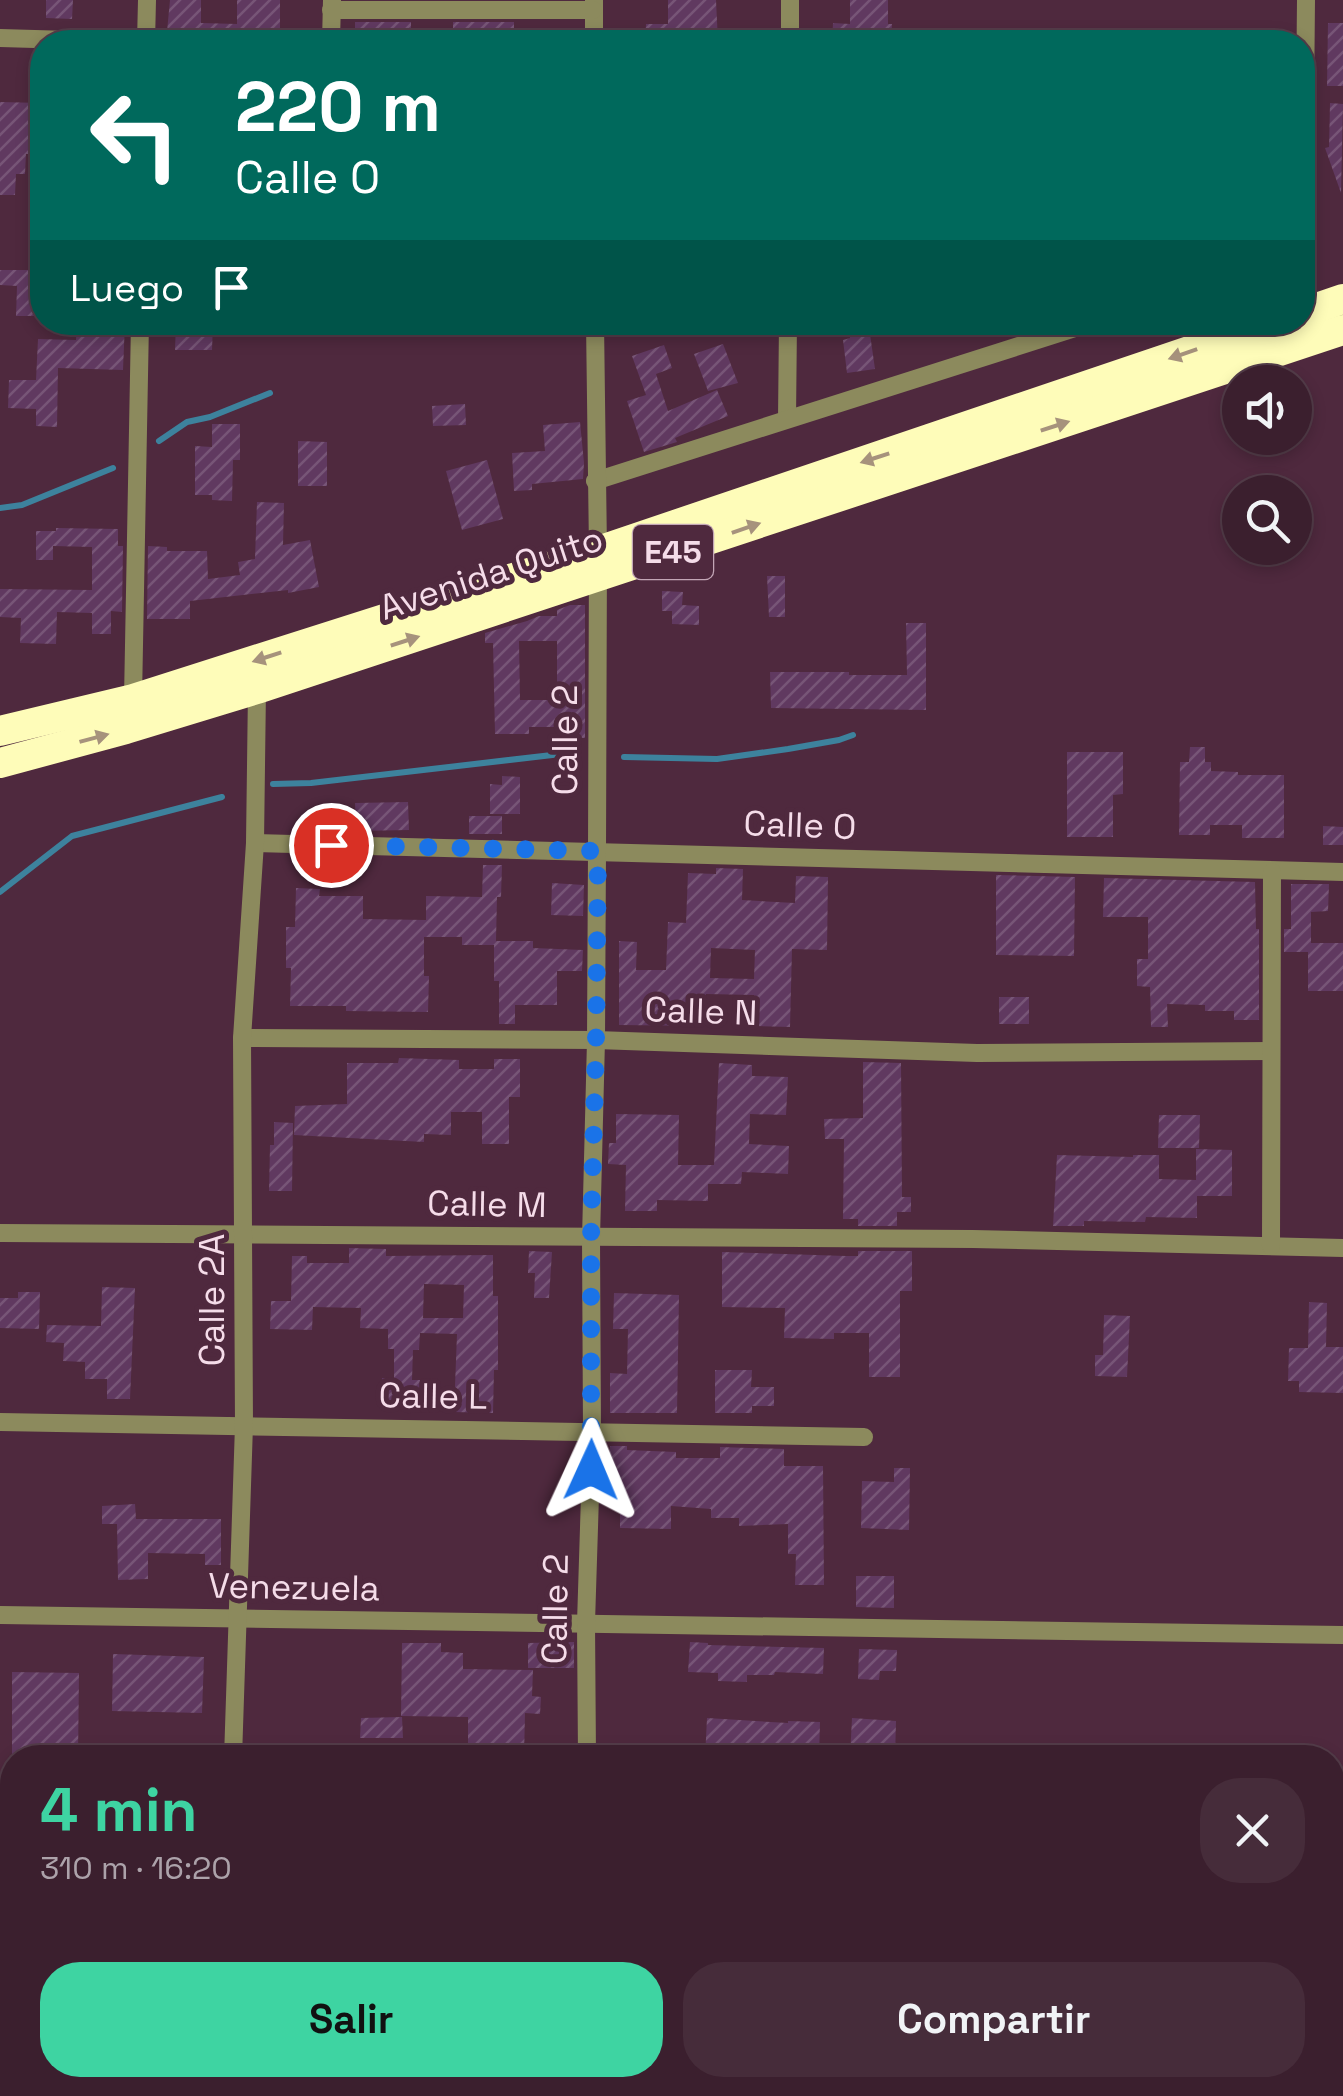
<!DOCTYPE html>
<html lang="es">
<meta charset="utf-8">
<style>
:root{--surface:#3b1f2e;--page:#462c3a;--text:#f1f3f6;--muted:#aca2aa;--line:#543d4a;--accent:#3ed4a2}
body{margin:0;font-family:"Space Grotesk",sans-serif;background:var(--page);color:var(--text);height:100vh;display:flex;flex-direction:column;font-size:38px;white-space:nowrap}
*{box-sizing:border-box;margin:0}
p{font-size:32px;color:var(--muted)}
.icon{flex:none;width:55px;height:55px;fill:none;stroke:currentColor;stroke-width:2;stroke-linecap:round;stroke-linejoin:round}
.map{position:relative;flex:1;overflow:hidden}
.drawer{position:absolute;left:0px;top:1745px;width:1345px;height:352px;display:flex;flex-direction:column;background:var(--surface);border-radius:40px 40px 0 0;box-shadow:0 5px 15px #0003,0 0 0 2px var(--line)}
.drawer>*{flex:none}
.hud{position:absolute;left:30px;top:30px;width:1285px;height:305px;border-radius:40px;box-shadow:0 5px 15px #0003,0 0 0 2px var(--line);background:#00695c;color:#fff;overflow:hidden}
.tools{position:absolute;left:1222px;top:365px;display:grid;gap:20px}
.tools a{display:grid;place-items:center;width:90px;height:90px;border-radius:50%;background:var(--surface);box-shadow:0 5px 15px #0003,0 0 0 2px var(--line);font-size:50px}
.pin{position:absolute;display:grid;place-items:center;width:85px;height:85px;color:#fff;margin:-42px;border:5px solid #fff;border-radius:50%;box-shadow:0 2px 10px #0007}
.me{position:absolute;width:110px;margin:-55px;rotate:1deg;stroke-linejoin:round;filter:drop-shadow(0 0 8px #0008)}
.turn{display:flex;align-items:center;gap:35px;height:210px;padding:0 40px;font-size:45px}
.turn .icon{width:130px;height:130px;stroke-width:2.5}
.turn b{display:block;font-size:70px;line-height:85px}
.then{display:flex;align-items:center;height:95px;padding:0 40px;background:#0003;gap:20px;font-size:38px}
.round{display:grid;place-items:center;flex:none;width:105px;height:105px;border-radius:40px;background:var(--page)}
.head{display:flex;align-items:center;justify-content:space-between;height:170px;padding:0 40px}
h1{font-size:60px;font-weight:600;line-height:75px;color:var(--accent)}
.cta{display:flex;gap:20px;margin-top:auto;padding:20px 40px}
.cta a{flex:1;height:115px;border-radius:40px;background:var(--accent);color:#111;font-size:40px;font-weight:600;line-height:115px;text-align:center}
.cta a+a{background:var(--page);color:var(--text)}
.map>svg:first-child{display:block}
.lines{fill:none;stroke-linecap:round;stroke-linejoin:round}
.stream{stroke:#3d829d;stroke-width:6}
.building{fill:url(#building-hatch);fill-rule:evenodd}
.street{stroke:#8c8a5d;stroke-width:18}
.highway{stroke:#fefcb9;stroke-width:30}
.oneway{fill:#a6927c}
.route{stroke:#1a73e8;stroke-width:18;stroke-dasharray:0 32.4}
.labels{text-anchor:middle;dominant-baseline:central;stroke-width:10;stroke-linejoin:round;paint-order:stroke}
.shield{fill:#4f293e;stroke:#c3a6b6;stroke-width:2.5}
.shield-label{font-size:32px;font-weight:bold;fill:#f5dce9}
.street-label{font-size:35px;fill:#f5dce9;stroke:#4f293e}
</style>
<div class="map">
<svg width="1343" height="2096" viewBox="0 0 1343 2096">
<defs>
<pattern id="building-hatch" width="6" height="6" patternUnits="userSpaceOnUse" patternTransform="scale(2.5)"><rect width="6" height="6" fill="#603960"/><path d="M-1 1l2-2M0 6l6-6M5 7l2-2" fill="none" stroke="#757"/></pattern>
</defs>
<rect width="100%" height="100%" fill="#4f293e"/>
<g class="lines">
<g class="stream">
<path d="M159 441 187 422 210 417 270 393"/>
<path d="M0 508 22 505 113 468"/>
<path d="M624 757 717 759 788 749 839 740 853 735"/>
<path d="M273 784 311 783 578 752"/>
<path d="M0 892 72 836 222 797"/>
</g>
</g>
<g class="building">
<path d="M46 0H73L72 19 46 18Z"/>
<path d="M170 0H201V23L237 24V0H280V29H253V42H166Z"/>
<path d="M668 0H716L718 42H645L646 24H668Z"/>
<path d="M850 0H888V24H892L891 42H832L833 23 850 24Z"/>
<rect x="355" y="22" width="56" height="20"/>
<rect x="453" y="22" width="61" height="20"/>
<path d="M1328 23H1343V86H1327Z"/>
<path d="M0 102 42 103V154H26L25 174H16L15 195H0Z"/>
<path d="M1330 103 1343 104 1341 193 1325 148 1329 147Z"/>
<path d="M0 270H42L39 316H16L17 286 0 285Z"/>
<path d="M77 322H125L123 370 58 368 57 427 36 426V409L8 408 9 380H36L38 339 76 340Z"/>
<path d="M176 322H213L212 350H175Z"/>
<path d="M869 327 875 369 847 373 843 340 850 338 849 330Z"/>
<path d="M723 344 738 383 708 391 694 354Z"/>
<path d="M664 345 672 368 656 374 668 411 717 390 728 416 675 438 677 442 644 452 627 401 646 395 632 356Z"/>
<path d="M465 404 466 425 433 426 432 406Z"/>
<path d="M580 422 584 463 583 479 532 484V490L514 491 512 453 545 451 543 425Z"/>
<path d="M212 424H240V460H233L232 501 212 500V495H195V446L212 447Z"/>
<path d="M298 441 327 442V486H298Z"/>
<path d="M487 460 503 519 462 530 446 471Z"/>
<path d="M257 502 284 503 283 545 310 540 319 587 288 593V590L190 601V619H147L148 546 167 547V551H207L208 579 240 575 238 562 255 559Z"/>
<path d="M56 528 118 529V546H123L122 612 111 611V634H92V613L57 612 56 644 20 643 21 618 0 617V589L92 590V547L53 546V560H36V531H56Z"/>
<path d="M767 576H785V617H769Z"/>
<path d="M662 591 683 592 682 605 699 606V625L672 624V611H662Z"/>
<path d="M570 605H585V738L560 737V727H529V734H495L493 643H485V633L527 621 539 616H557V610ZM519 641H557V700H520Z"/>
<path d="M906 623H926V710L771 708 770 672H849V675H907Z"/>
<path d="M1190 747H1205V762H1211V771L1238 772V775H1284V838H1242V825H1210V835H1179L1180 762H1189Z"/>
<path d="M1067 752H1123V794L1113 795V837H1067Z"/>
<path d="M502 776 520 777V814H490V784L502 785Z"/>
<path d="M408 802 409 830 356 831 355 803Z"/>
<rect x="469" y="816" width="33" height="18"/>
<path d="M1323 826 1343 827V845H1323Z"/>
<path d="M483 865H502L501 897H497L496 941H533V948L583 950 582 971H557V1005H515V1024H499V981H494V945H462V937H424V976H429L428 1012 346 1011V1006H290L291 968H286V927H295L296 888 320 889 319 896H363V919L426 920V896L482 897Z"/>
<path d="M716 868 743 869 742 900 795 903 796 876 828 877 827 950 792 949 790 1027 754 1026V995L706 994 705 1026 619 1025V941L637 942 636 970H666L668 922 686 923 688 873 716 874ZM711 948 755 950 754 979 710 978Z"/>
<path d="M996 875 1075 877 1074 956 996 955Z"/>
<path d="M1104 878 1255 882 1256 929H1259V1020H1234V1011H1205V1005L1167 1004 1168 1027H1151L1150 987 1137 986V959H1148V917H1103Z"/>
<path d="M552 883 584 885 583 916 551 915Z"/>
<path d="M1291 884H1329L1328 911 1311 912V943H1343V991H1308V952H1284V929H1291Z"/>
<rect x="999" y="997" width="30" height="27"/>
<path d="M399 1058 459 1060V1069H494V1059H520V1097H509V1144H482V1112H451V1135L424 1134V1142L294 1135 295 1106 347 1104V1063H398Z"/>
<path d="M863 1062 901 1063 902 1197H911V1212H897V1226H858V1219H843L844 1139H825L824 1119 863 1118Z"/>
<path d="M719 1063 752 1065V1076L788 1077 786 1115 750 1114 749 1144 789 1146 788 1174 742 1172 741 1184H708V1201L657 1200V1211H625L626 1165 608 1164 609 1143H616V1114L679 1115 678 1165H714Z"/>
<path d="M1159 1115H1200L1199 1148H1158Z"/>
<path d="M274 1122 293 1123 292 1191H269L270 1145H274Z"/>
<path d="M1196 1149 1232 1150V1196H1197V1218L1146 1217 1145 1222 1084 1221V1226H1053L1057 1155 1133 1157V1155H1159V1179L1196 1180Z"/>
<path d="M349 1248 386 1249V1256L493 1255V1296H498V1370H494L493 1413 454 1412 457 1334 420 1333 419 1350H413L412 1380H420L419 1406 381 1404 382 1378 394 1379V1349H388V1329L360 1328 361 1308 313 1307 312 1330 270 1329 271 1301H291L292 1256H307V1263H349ZM424 1284 464 1285 463 1318H423Z"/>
<path d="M529 1251 552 1252 549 1298H534L535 1273H528Z"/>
<path d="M858 1251H912V1291H900V1377H869V1333H834V1339L784 1338 785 1308 722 1307V1252L846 1256H858Z"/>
<path d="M102 1287 135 1288 130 1399H107V1379H85V1362L63 1361 64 1343 46 1342 47 1325 101 1326Z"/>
<path d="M18 1292H40L39 1329 0 1328V1298H18Z"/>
<path d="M614 1293 679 1295 677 1413H610V1373L627 1374 628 1329H613Z"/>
<path d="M1309 1302 1327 1303 1326 1347H1343V1393L1299 1392V1381H1288L1289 1348H1308Z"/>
<path d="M1104 1315 1130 1316 1127 1377 1095 1376V1355H1103Z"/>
<path d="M715 1370H752L751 1387H774V1406H752V1413H715Z"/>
<path d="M610 1446H627V1450L676 1452V1458H720V1447L784 1449V1466H823L824 1585H795L796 1554H788V1524L739 1526V1518H711V1509L671 1506V1529L620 1528V1505L607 1504Z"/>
<path d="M894 1468H910L909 1530 861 1528 862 1481 894 1482Z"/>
<path d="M135 1504 136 1519H221V1565H205V1554L148 1553V1579L118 1580 117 1524H102V1506Z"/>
<path d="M856 1576H894V1608L856 1607Z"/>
<path d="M574 1642V1668H528V1643Z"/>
<path d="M690 1642 708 1643V1645L824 1648 823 1674 775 1672 774 1675H747V1682L718 1681V1673L688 1672Z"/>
<path d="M402 1643H441V1652L463 1653V1669L533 1670 532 1696 541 1697 540 1714 525 1713 524 1758H468V1717L401 1716Z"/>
<path d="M859 1649 897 1650 896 1671H880L879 1680 858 1679Z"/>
<path d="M113 1654 204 1657 202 1713 112 1711Z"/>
<path d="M12 1672 79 1673 78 1758H12Z"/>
<path d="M402 1717 403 1738H360L361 1718Z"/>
<path d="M707 1718 788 1723V1721L820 1722 819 1758 745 1755V1758H705Z"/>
<path d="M852 1718 896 1721 895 1758H850Z"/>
</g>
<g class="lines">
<g class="street">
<path d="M594 0V42"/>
<path d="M331 10H593"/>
<path d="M0 38 139 42"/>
<path d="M146 42 147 0"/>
<path d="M331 42 332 0"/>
<path d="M790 42V0"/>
<path d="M1303 313 1306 0"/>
<path d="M787 419 788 322"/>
<path d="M595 481 1094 322"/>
<path d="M133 699 140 322"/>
<path d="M255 843 1343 872"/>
<path d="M242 1038 596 1040 977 1053 1271 1051"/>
<path d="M0 1233 973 1239 1343 1248"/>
<path d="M1271 1246 1272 872"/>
<path d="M0 1422 864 1437"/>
<path d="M0 1615 1343 1635"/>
<path d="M233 1758 244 1425 242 1038 255 843 257 689"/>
<path d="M587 1758 586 1623 592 1432 591 1238 596 1040 597 851 598 551 595 322"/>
<path d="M0 1808H12"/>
<path d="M0 1997H12"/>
<path d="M585 2096V2085"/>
</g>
<g class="highway">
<path d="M1302 313 1343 299"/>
<path d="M0 731 133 699 598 551 1275 322"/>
<path d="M0 763 126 729 257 689 1343 330"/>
</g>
</g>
<defs><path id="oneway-solid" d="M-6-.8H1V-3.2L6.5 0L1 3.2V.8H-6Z" transform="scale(2.5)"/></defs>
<g class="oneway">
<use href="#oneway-solid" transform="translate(1183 354) rotate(161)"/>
<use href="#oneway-solid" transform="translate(1055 426) rotate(-18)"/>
<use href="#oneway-solid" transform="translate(875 458) rotate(162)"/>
<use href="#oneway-solid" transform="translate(746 528) rotate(-19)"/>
<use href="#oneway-solid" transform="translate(405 641) rotate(-18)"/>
<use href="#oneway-solid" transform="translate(267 657) rotate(162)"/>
<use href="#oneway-solid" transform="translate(94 738) rotate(-15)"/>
</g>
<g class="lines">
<path class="route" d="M331 845 598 851 596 1040 591 1238V1470"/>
</g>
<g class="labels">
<rect class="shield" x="633" y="525" width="80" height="54" rx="8"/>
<g class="shield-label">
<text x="673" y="552">E45</text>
</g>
<g class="street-label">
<text transform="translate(491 573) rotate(-18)">Avenida Quito</text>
<text transform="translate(565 740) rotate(-90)">Calle 2</text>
<text transform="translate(800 825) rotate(2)">Calle O</text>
<text transform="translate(701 1011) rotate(2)">Calle N</text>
<text transform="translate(487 1204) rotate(1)">Calle M</text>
<text transform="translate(212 1300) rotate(-90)">Calle 2A</text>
<text transform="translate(433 1396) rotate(1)">Calle L</text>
<text transform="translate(294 1587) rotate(1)">Venezuela</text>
<text transform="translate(555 1609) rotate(-89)">Calle 2</text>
</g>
</g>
</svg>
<div class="tools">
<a><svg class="icon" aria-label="sound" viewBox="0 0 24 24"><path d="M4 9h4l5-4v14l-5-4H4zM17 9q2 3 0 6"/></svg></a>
<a><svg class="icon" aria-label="search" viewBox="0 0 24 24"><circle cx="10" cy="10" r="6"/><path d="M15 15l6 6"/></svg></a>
</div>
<div class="pin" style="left:331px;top:845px;background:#d93025"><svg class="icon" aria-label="arrive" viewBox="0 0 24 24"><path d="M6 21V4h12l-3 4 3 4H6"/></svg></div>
<svg class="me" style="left:591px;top:1470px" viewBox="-20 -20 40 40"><path d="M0-17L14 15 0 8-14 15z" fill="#1a73e8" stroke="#fff" stroke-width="4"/></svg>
<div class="hud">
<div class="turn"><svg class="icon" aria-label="left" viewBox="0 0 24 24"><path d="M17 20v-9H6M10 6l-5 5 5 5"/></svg><div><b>220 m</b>Calle O</div></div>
<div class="then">Luego<svg class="icon" aria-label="arrive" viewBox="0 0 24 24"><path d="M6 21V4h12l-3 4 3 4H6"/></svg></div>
</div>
<section class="drawer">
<div class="head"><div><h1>4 min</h1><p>310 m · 16:20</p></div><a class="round"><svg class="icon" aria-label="close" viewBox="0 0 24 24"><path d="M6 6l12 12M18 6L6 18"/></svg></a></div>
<div class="cta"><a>Salir</a><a>Compartir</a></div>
</section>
</div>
